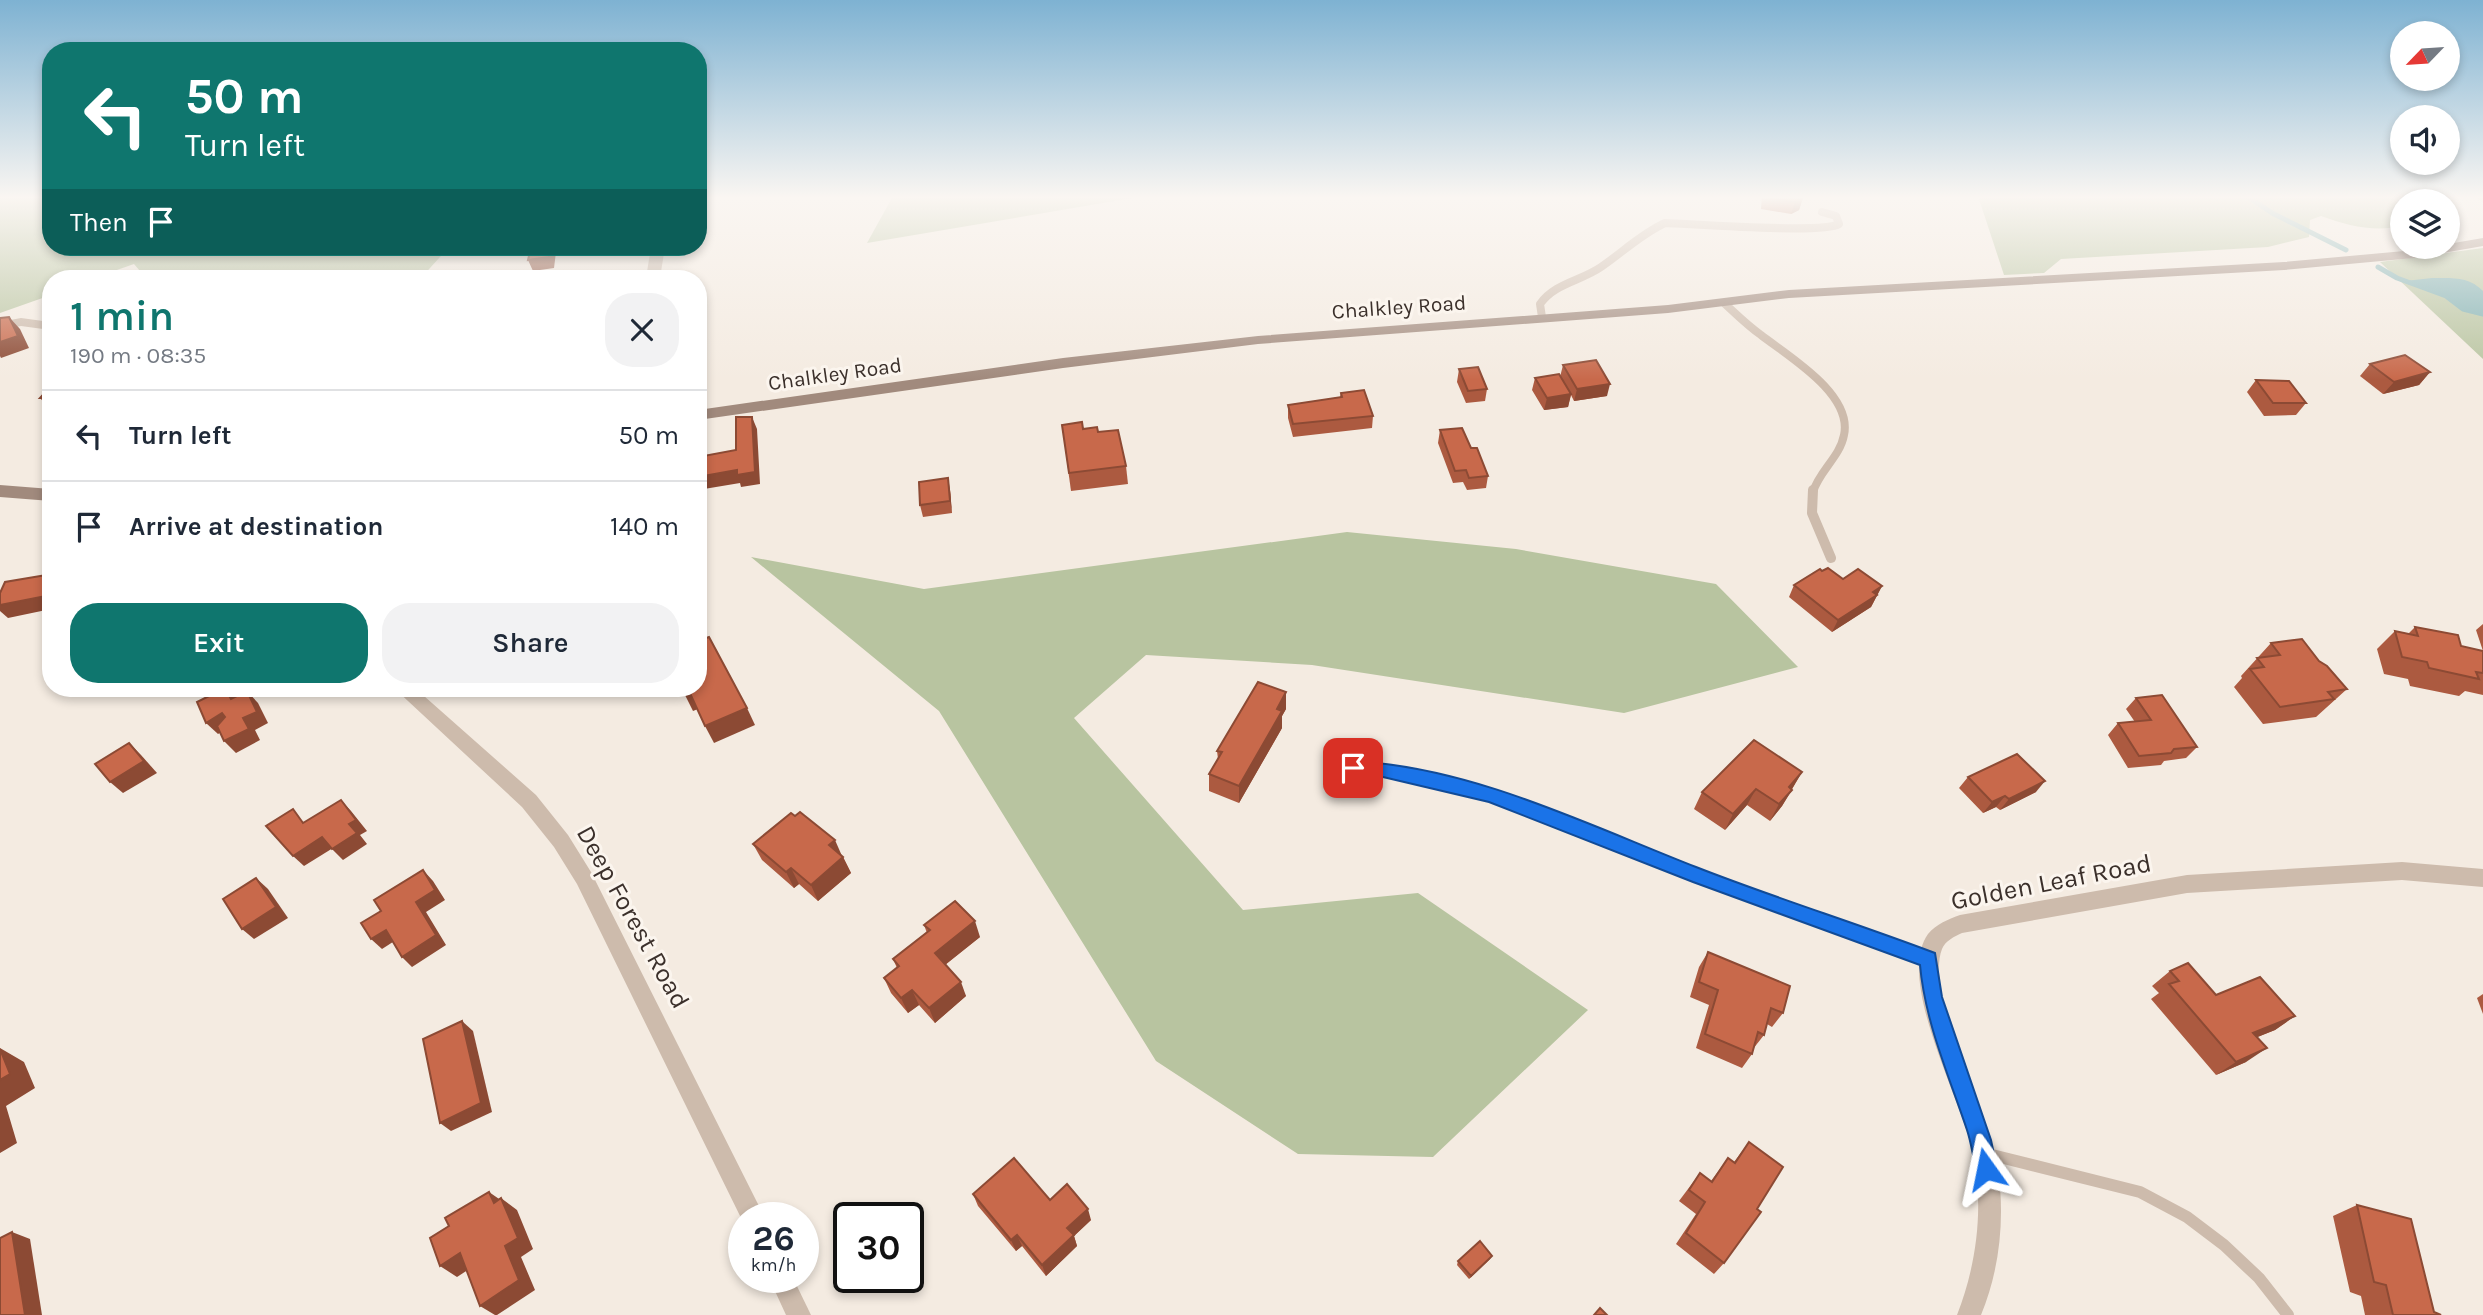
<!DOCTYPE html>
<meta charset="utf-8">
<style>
:root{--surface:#fff;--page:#f2f2f3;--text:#1f2937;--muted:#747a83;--line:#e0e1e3;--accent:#0f766e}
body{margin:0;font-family:Karla,sans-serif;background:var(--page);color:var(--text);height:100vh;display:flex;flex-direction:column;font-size:26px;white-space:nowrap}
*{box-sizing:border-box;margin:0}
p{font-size:23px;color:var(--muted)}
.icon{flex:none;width:38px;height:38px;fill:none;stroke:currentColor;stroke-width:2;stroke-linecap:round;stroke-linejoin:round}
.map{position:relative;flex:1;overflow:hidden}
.drawer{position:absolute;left:42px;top:270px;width:665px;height:427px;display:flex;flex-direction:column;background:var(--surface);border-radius:28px;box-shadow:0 4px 10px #0003}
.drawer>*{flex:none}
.guide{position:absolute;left:42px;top:42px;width:665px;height:214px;border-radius:28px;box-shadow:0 4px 10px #0003;background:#0f766e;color:#fff;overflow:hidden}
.needle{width:46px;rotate:245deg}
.tools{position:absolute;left:2390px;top:21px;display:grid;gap:14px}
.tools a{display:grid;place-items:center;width:70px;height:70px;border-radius:50%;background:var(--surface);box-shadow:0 4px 10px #0003;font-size:35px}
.speed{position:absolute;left:728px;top:1202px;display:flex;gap:14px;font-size:35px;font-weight:700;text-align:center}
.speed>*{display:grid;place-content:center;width:91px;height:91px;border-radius:50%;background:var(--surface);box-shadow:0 4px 10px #0003;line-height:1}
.speed small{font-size:18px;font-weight:400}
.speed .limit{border:4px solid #111;border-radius:10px;background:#fff;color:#111}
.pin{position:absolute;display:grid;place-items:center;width:60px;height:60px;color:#fff;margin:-30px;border-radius:14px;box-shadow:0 4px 10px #0006}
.me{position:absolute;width:77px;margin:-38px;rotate:348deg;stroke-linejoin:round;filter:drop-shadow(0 0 5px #0008)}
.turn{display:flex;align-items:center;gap:24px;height:147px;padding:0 28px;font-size:32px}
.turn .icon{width:91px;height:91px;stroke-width:2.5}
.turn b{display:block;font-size:49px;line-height:60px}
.then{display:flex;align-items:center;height:66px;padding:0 28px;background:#0003;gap:14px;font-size:26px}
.round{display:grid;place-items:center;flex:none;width:74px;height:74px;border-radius:28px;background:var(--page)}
.overview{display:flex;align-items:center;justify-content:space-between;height:119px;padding:0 28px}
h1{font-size:42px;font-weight:600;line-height:52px;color:var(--accent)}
.action{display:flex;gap:14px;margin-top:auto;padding:14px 28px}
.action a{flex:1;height:80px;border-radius:28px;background:var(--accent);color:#fff;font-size:28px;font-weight:600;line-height:80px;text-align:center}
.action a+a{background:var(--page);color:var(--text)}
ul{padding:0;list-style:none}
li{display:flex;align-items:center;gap:21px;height:91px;padding:0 28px;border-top:2px solid var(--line)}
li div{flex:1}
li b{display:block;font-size:26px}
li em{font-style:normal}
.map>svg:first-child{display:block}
.green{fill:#b8c4a0}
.water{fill:#7fb0b2}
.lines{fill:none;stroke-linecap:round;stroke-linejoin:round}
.stream{stroke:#7fb0b2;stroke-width:5}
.lane-far2{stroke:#cdbbac;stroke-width:8}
.lane-far1{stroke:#cdbbac;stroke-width:10}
.lane{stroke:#cdbbac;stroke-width:12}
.street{fill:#cdbbac;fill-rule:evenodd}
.secondary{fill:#a18a7d;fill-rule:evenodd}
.wall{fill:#ac5a40}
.shaded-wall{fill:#8c4a34}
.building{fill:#c8694b;stroke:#8c4a34;stroke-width:2}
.route{fill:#1a73e8;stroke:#114b97;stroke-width:2}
.labels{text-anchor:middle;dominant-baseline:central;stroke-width:6;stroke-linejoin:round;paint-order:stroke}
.far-street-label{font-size:21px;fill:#3b302b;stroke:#fbf5ee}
.street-label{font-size:26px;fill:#3b302b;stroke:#fbf5ee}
</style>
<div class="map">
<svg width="2483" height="1315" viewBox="0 0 2483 1315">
<rect width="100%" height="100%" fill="#f4ebe1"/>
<g class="green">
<path d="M0 196H51V247H449L421 278H146L134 264 94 278H51V295L0 313Z"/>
<path d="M893 196H1144L867 243Z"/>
<path d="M1978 196H2389L2403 207V226C2374 232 2348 226 2321 216L2310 220 2309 237 2268 247 2061 259 2044 273 2004 275Z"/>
<path d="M2483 248V359L2380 262Z"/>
<path d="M1347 532 1516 549 1716 584 1798 667 1624 713 1312 665 1146 655 1074 718 1243 910 1418 893 1588 1010 1433 1157 1298 1154 1156 1061 939 711 751 557 924 589Z"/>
</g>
<path class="water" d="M2432 278C2451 278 2469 276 2483 291V312C2464 316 2454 299 2438 292 2427 288 2416 285 2405 281Z"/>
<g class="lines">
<g class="stream">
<path d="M2247 196 2272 213 2346 250"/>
<path d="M2378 267 2397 278 2446 296 2463 309 2483 314"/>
</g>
<g class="lane-far2">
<path d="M2481 196 2483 198"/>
<path d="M1724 303C1736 314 1748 326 1761 335 1788 356 1853 394 1844 435 1840 457 1819 471 1813 492"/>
<path d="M1542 317 1540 304C1555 283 1581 281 1601 267 1623 252 1641 234 1665 223 1693 224 1823 234 1839 224L1836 216 1822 212"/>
</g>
<g class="lane-far1">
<path d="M1813 490 1812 513 1831 558"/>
<path d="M1335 770 1383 769 1491 795 1653 859"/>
</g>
<g class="lane">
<path d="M1649 857 1929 960"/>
<path d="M1984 1153 2140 1192 2187 1217 2224 1245 2259 1278 2288 1315"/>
</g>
<g class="street">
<path d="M651 247H665L660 278H646Z"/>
<path d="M21 318 43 321 50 325 43 329 21 326 0 330V322Z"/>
<path d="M394 688H415L536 795 568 835 591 872 765 1218H744V1224L577 884 554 847 522 807Z"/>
<path d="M2402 862 2483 869V887L2402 880 2187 893 1962 933C1955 936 1945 941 1942 949 1924 995 1990 1115 1998 1169 2005 1218 2000 1269 1981 1315H1957C1977 1264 1984 1207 1973 1153 1962 1100 1895 980 1928 934 1936 924 1949 919 1960 915L2187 875Z"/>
<path d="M769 1278H793L811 1315H786Z"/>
</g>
<g class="secondary">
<path d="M2483 238V246L2414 258 2284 270 1789 298 1668 313 1258 344 1063 368 698 420V410L1063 358 1258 336 1668 305 1789 290 2284 262 2448 247V244Z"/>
<path d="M0 485 51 489V501L0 497Z"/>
</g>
</g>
<g class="wall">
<path d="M1762 196H1803L1799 210 1791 214 1761 209Z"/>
<path d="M2370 364 2430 372 2419 385 2383 394 2360 376Z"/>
<path d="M1563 365 1607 396 1574 401 1571 395 1568 407 1544 410 1532 390 1535 378 1560 377Z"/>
<path d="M1459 369 1487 389 1485 401 1466 403 1457 382Z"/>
<path d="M2256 380 2306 403 2296 415 2264 416 2247 392Z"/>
<path d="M51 386V410L40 398Z"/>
<path d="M1341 393 1373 416 1372 428 1293 437 1288 418V405L1340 397Z"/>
<path d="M1062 425 1098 432 1126 466 1128 484 1071 491Z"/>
<path d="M1440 430 1471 448 1488 476 1486 488 1467 490 1463 482 1453 483 1438 443Z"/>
<path d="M950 490 952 513 923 517 920 505Z"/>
<path d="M1822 571 1843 579 1882 586 1871 607 1832 632 1789 597 1794 585Z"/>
<path d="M2483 624V695L2465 691 2459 696 2410 686 2408 679 2384 674 2377 649 2395 631 2408 634 2415 627 2461 646 2483 651 2476 630Z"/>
<path d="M2271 643 2319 661 2347 689 2316 717 2263 724 2234 687 2242 678 2241 676Z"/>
<path d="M1286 692V709L1282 716V728L1239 803 1209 791V774L1218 759 1217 751Z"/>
<path d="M2136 698 2197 747 2186 758 2164 761 2161 765 2128 768 2108 735 2118 723 2135 722 2126 709Z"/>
<path d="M1802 772 1782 806 1770 821 1747 805 1725 830 1694 809 1702 792Z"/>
<path d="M1968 777 2036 792 2000 810 1996 807 1983 813 1959 788Z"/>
<path d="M753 844 841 855 843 857 851 873 818 901 799 884 794 888 762 860Z"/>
<path d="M924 925 980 937 945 965 966 996 935 1023 919 1005 908 1013 891 993 884 978 897 968 893 959 927 933Z"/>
<path d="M1708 952 1783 1013 1772 1027 1767 1024 1764 1035 1753 1049 1752 1054 1742 1068 1696 1048 1709 1005 1690 997 1699 967Z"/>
<path d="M2170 971 2216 995 2295 1016 2275 1030 2257 1037 2246 1062 2216 1075 2151 999 2159 993 2152 986Z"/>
<path d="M2483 994V1014L2477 998Z"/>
<path d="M1749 1142 1757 1209 1724 1263 1714 1274 1676 1244 1696 1214 1679 1201 1700 1173 1711 1181 1728 1158 1734 1162Z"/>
<path d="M973 1194 1050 1200 1091 1220 1074 1236 1077 1246 1046 1276 1022 1246 1016 1251 978 1206Z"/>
<path d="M2357 1205 2434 1312 2441 1315H2365L2361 1296 2350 1292 2333 1216Z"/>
<path d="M1490 1259 1469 1279 1457 1265 1458 1261Z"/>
</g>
<g class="shaded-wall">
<path d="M1803 198 1799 210 1791 214 1795 202Z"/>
<path d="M550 247H569V250L556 252 554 268 533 271 528 260Z"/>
<path d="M9 317 20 329 29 348 1 358 0 356V342Z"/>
<path d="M2430 372 2419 385 2383 394 2394 382Z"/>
<path d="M1610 384 1607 396 1574 401 1577 389Z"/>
<path d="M1571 394 1568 407 1544 410 1547 398Z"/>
<path d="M752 417 757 429 760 484 741 487 740 483 698 490V477L737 470Z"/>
<path d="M948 478 950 490 952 513 950 501Z"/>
<path d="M1882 586 1871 607 1832 632 1838 620 1873 592Z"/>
<path d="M51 595V609L8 618 0 611V605Z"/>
<path d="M225 688 236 699H231Z"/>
<path d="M247 691 258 703 268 723 255 730 260 740 236 753 224 741 243 718Z"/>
<path d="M689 691 698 709 693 711 684 693Z"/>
<path d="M1286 692V709L1282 716V728L1239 803V786L1277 709Z"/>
<path d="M747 708 755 725 714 743 705 726Z"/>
<path d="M222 713 233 725 218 734 206 723Z"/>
<path d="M129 743 141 755 157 773 123 793 110 782Z"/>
<path d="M1802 772 1792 789 1779 804 1789 787Z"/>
<path d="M2045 781 2036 792 2000 810 2009 799Z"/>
<path d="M1756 789 1747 805 1725 830 1733 814Z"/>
<path d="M1792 790 1782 806 1770 821 1779 804Z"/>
<path d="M2005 796 1996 807 1983 813 1992 802Z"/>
<path d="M341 800 351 811 367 831 360 835 367 844 343 860 332 849 349 824Z"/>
<path d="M322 837 333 848 304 866 293 856Z"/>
<path d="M835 840 842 856 829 845Z"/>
<path d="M843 857 851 873 818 901 811 885Z"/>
<path d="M791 868 799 884 794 888 786 872Z"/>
<path d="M423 870 433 881 445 900 426 912 446 945 412 967 402 957Z"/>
<path d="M256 878 268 889 288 918 254 939 242 929Z"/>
<path d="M975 921 980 937 941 968 935 953Z"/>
<path d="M386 930 396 940 382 949 371 939Z"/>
<path d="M961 982 966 996 935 1023 929 1008Z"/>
<path d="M912 990 919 1005 908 1013 901 998Z"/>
<path d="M2295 1016 2275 1030 2233 1047 2253 1033Z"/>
<path d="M462 1021 473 1031 492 1112 451 1131 440 1123Z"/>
<path d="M0 1048 24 1062 35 1088 6 1106 17 1143 0 1153Z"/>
<path d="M2267 1048 2246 1062 2216 1075 2236 1062Z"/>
<path d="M489 1192 502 1201 501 1198 517 1210 533 1249 521 1257 535 1290 497 1315H495L480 1306 505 1246 494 1203Z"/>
<path d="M1088 1209 1091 1220 1074 1236 1077 1246 1046 1276 1042 1265 1067 1228Z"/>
<path d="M12 1232 30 1239 42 1315H25Z"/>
<path d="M1017 1235 1022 1246 1016 1251 1011 1240Z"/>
<path d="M460 1253 477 1264 457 1277 440 1266Z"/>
<path d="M1492 1256 1490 1259 1469 1279 1471 1276Z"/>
</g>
<g class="building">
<path d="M1765 196H1803V198L1795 202 1765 197Z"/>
<path d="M531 247H550L549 257 528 260Z"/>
<path d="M9 317 18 336 0 342V318Z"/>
<path d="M2405 355 2430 372 2394 382 2370 364Z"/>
<path d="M1596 360 1610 384 1577 389 1563 365Z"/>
<path d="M1478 367 1487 389 1468 391 1459 369Z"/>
<path d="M1559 374 1571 394 1547 398 1535 378Z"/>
<path d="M2256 380 2289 381 2306 403H2273Z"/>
<path d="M51 386V398H40Z"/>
<path d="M1364 390 1373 416 1293 424 1288 405 1342 397 1341 393Z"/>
<path d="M736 417H752L755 472 737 475V470L698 477V457L736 450Z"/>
<path d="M1082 422 1083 429 1097 427 1098 432 1118 430 1126 466 1069 473 1062 425Z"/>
<path d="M1462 428 1471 448H1477L1488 476 1469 478 1466 470 1455 471 1440 430Z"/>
<path d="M948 478 950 501 920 505 919 482Z"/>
<path d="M1828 568 1843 579 1858 569 1882 586 1873 592 1877 595 1838 620 1794 585 1820 569 1822 571Z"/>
<path d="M46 575 51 578V595L0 605V593L5 582Z"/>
<path d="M2415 627 2458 635 2461 646 2483 651V673L2476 672 2479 679 2429 668 2427 662 2402 657 2395 631 2418 636Z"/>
<path d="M709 637 747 708 705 726 689 691 684 693 682 688H698V641Z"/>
<path d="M2302 639 2319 661 2327 666 2347 689 2328 692 2334 699 2280 707 2250 669 2264 667 2257 658 2280 655 2271 643Z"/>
<path d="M1258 682 1286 692 1277 709 1282 711 1239 786 1209 774 1222 752 1217 751Z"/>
<path d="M225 688 231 699 247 691 257 712 243 718 249 729 224 741 217 726 225 717 222 713 206 723 197 702Z"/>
<path d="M2162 695 2197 747 2174 749 2171 753 2139 756 2118 723 2151 720 2136 698Z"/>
<path d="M1754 740 1802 772 1789 787 1792 790 1779 804 1756 789 1733 814 1702 792Z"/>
<path d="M129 743 144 761 110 782 95 764Z"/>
<path d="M2017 754 2045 781 2009 799 2005 796 1992 802 1968 777Z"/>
<path d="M341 800 356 820 349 824 357 833 332 849 322 837 293 856 266 826 293 809 303 823Z"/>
<path d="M800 812 835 840 829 845 843 857 811 885 791 868 786 872 753 844 791 813 795 816Z"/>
<path d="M423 870 435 890 416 902 436 935 402 957 386 930 371 939 361 923 381 911 374 900Z"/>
<path d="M256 878 276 907 242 929 223 899Z"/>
<path d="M955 901 975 921 935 953 961 982 929 1008 912 990 901 998 884 978 899 966 893 959 930 930 924 925Z"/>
<path d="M1708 952 1790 986 1783 1013 1771 1008 1764 1035 1758 1032 1752 1054 1705 1034 1718 990 1699 982Z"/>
<path d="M2188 963 2216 995 2260 977 2295 1016 2253 1033 2267 1048 2236 1062 2169 984 2179 981 2170 971Z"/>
<path d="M462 1021 481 1103 440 1123 423 1039Z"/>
<path d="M0 1049 10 1074 0 1080Z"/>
<path d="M1749 1142 1783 1167 1757 1209 1761 1212 1724 1263 1686 1233 1705 1202 1689 1190 1700 1173 1712 1182 1728 1158 1735 1163Z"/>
<path d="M1014 1158 1050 1200 1067 1184 1088 1209 1067 1228 1074 1235 1042 1265 1017 1235 1011 1240 973 1194Z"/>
<path d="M489 1192 494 1203 501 1198 518 1238 505 1246 519 1280 480 1306 460 1253 440 1266 430 1238 449 1226 445 1218Z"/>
<path d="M2357 1205 2411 1219 2434 1312 2441 1315H2393L2386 1285 2374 1282Z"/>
<path d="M12 1232 25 1315H0V1238Z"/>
<path d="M1480 1241 1492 1256 1471 1276 1458 1261Z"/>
<path d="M1600 1308 1607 1315H1594Z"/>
</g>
<linearGradient id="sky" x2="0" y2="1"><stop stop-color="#7eb2d2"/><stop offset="0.52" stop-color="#faf6f2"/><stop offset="1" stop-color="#faf6f2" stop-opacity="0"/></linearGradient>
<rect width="2483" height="380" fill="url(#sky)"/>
<path class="route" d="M1353 761C1472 767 1586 824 1696 867 1775 898 1856 923 1935 953L1942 997 1991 1140 1997 1169 1994 1176 1986 1179 1979 1176C1973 1161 1972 1145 1967 1130 1949 1076 1925 1022 1920 965L1693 882 1489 802 1383 777 1347 773 1344 768 1347 763Z"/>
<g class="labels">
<g class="far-street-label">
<text transform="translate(1399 307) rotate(-4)">Chalkley Road</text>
<text transform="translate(835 374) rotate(-8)">Chalkley Road</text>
</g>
<g class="street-label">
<text transform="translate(2051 882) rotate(-11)">Golden Leaf Road</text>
<text transform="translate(633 917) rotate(61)">Deep Forest Road</text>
</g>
</g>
</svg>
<div class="tools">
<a><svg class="needle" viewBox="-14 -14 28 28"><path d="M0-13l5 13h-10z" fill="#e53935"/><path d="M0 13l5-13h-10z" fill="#747a83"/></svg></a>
<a><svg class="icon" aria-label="sound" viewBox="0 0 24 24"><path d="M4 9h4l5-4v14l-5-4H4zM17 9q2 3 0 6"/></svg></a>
<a><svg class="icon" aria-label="layers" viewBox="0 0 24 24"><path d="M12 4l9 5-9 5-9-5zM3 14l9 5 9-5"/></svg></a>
</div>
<div class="speed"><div>26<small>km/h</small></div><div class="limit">30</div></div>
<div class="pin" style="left:1353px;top:768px;background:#d93025"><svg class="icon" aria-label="arrive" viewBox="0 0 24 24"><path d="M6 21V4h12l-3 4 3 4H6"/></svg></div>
<svg class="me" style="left:1986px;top:1169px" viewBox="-20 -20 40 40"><path d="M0-17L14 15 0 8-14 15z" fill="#1a73e8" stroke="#fff" stroke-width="4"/></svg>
<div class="guide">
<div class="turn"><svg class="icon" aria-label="left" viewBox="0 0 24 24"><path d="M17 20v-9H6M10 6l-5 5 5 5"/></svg><div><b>50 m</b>Turn left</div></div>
<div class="then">Then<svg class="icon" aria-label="arrive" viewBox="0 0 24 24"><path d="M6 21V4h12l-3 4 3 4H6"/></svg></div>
</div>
<section class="drawer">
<div class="overview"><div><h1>1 min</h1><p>190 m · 08:35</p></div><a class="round"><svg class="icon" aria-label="close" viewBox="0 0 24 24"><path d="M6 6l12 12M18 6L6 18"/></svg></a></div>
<ul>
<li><svg class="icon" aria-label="left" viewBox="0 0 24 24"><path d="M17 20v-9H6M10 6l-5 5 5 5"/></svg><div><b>Turn left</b></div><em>50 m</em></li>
<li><svg class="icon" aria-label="arrive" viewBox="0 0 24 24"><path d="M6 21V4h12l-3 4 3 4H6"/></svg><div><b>Arrive at destination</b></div><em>140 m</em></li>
</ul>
<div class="action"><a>Exit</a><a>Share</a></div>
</section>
</div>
